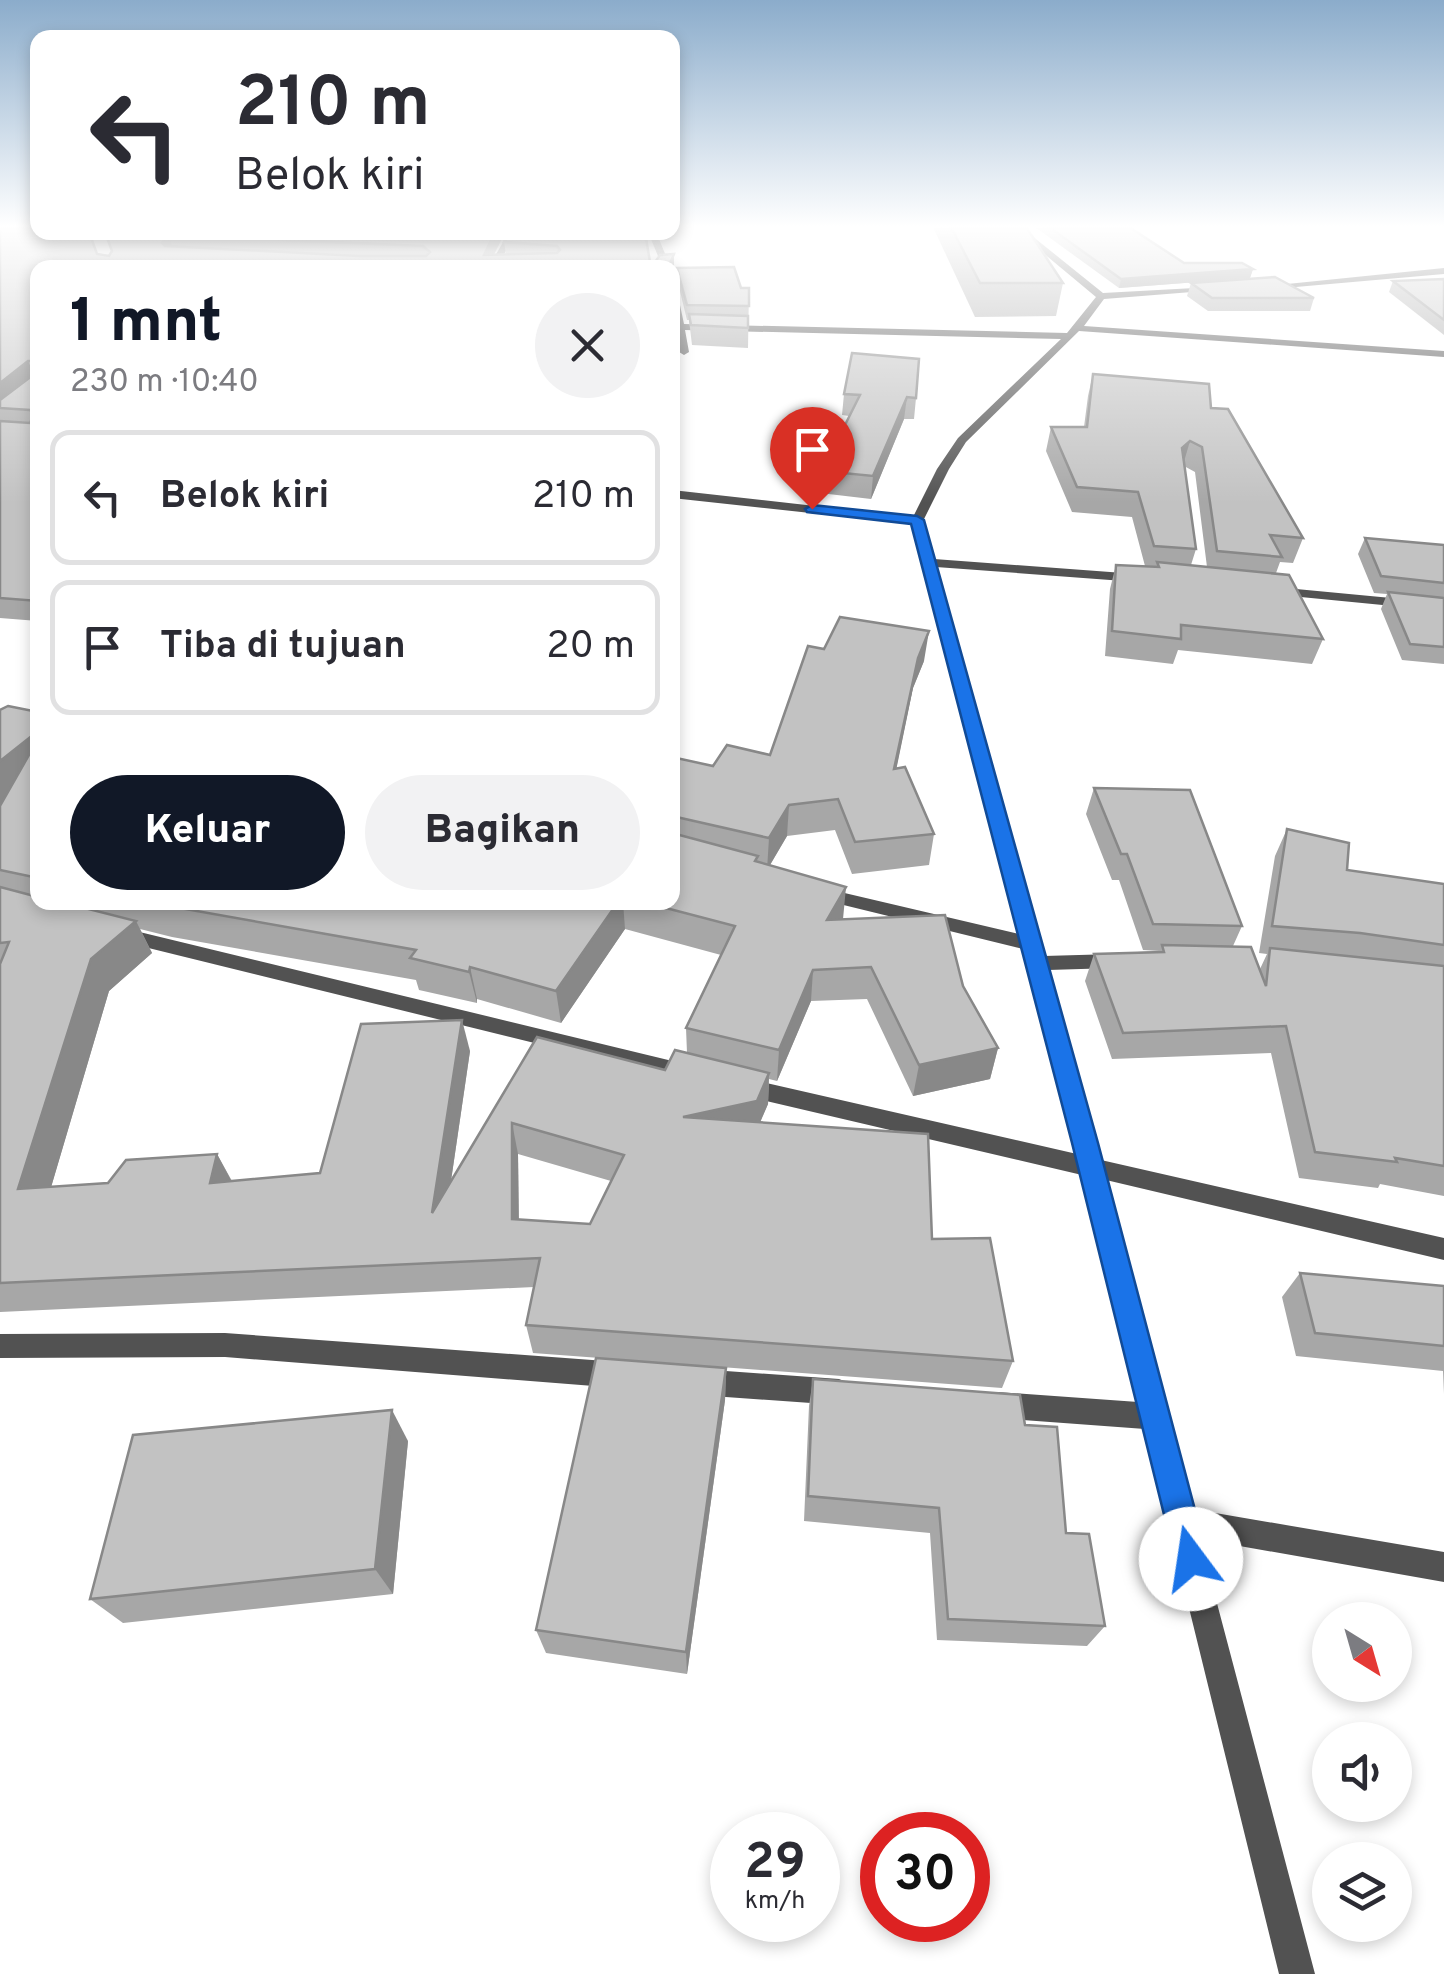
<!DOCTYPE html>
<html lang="id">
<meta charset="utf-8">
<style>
:root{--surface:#fff;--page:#f2f2f3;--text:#2b2b33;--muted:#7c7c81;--line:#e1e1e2;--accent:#111827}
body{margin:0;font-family:Overpass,sans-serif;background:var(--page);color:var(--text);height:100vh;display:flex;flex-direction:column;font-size:38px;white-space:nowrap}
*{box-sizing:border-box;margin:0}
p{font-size:32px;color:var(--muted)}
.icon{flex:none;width:55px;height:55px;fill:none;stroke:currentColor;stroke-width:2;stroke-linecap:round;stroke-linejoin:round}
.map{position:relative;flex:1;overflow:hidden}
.panel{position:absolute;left:30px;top:260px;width:650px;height:650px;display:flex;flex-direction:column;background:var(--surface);border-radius:20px;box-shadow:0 5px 15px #0003}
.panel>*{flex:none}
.top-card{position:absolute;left:30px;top:30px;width:650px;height:210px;border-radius:20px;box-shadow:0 5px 15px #0003;background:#fff;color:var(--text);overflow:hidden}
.needle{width:65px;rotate:143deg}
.tools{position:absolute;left:1312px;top:1602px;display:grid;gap:20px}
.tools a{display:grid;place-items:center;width:100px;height:100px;border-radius:50%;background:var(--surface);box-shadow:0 5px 15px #0003;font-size:50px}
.speed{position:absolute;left:710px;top:1812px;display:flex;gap:20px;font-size:50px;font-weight:700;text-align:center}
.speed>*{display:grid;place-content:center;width:130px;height:130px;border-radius:50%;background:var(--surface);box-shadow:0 5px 15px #0003;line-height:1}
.speed small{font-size:25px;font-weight:400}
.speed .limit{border:15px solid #d22;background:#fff;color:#111}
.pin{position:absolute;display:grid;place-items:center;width:85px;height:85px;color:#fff;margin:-102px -42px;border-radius:50% 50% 50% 0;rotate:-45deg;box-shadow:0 0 10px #0007}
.pin .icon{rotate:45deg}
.me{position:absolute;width:110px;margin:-55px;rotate:346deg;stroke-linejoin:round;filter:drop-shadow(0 0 8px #0008)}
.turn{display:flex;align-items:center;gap:35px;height:210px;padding:0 40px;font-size:45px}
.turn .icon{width:130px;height:130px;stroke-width:2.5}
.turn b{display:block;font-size:70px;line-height:85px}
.round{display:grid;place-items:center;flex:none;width:105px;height:105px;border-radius:52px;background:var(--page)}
.head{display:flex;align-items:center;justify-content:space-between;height:170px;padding:0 40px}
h1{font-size:60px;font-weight:800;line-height:75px;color:var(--accent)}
.cta{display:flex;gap:20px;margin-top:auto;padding:20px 40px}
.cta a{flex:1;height:115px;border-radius:60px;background:var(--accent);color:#fff;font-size:40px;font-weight:800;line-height:115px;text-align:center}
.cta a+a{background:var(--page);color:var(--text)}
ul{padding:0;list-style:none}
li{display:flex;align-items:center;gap:30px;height:135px;margin:0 20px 15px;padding:0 20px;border:5px solid var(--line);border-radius:20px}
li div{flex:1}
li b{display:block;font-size:38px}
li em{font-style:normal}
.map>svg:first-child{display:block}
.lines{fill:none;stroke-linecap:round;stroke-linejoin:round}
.street{fill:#525252;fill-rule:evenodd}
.wall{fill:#a7a7a7;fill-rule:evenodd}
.shaded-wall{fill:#888}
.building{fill:#c2c2c2;stroke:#888;stroke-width:2.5;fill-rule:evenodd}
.route{fill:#1a73e8;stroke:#114b97;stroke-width:2.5}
</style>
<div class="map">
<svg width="1444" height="1974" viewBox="0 0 1444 1974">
<rect width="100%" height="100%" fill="#fff"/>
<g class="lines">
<g class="street">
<path d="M1012 227H1021L1103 293 1213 287 1217 290 1104 299 1084 326 1444 351V357L1079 331 966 442 949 469 923 521 934 559 1137 574 1144 578 1137 582 936 567 1044 956 1114 954 1124 961 1114 968 1048 970 1101 1160 1444 1238V1260L1106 1180 1192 1509 1444 1552V1582L1200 1539 1315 1974H1279L1145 1429 997 1418 988 1414 984 1405 988 1396 997 1392 1138 1402 1082 1175 745 1096 737 1093 734 1087 737 1081 745 1078 1077 1154 1023 949 819 899 810 893 819 887 1019 934 912 524 672 498V490L913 517 937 469 958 438 1061 339 685 330 689 352 684 355 679 352 675 330H672V284L676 286 684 324 1067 333 1096 297Z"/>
<path d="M509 232H517L496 268H488Z"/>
<path d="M648 232H656L671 268H663Z"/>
<path d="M67 234 133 235 137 237 64 238Z"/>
<path d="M1444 268V274L1262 290 1258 287Z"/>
<path d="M1275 587 1444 603V611L1270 594 1268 591Z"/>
<path d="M119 927 693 1066 701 1068 704 1074 701 1080 693 1082 112 939 109 934 112 929Z"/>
<path d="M225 1333 619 1362 628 1366 632 1375 628 1384 619 1388 225 1357 0 1358V1334Z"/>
<path d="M698 1369 839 1379 848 1383 852 1392 848 1401 839 1405 698 1395 689 1391 685 1382 689 1373Z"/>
</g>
</g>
<g class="wall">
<path d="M0 227 109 256 112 252 105 232H505L494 255H506L504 242 510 232 651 268H38V621L0 618Z"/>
<path d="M933 227H1026L1063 283 1056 316 975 317Z"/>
<path d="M1035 227H1129L1184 263 1253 269 1250 278 1119 288Z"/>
<path d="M677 268 741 288H749L748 348 692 345 689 320H687L678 283Z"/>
<path d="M1444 279V335L1389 292 1393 281Z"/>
<path d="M1191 283 1314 298 1310 311H1208L1187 296Z"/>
<path d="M1093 374 1211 408 1303 538 1293 563 1280 562 1276 573 1323 639 1312 664 1178 650 1173 664 1105 656 1110 589 1116 565 1145 566 1132 517 1072 512 1046 451 1051 427H1084L1088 396ZM1184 466 1195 472 1207 567 1191 565 1196 549Z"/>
<path d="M844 394 916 398 914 419H904L871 499 820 493 822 471 849 416 842 415Z"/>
<path d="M1365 538 1444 545V664L1402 660 1381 609 1387 594 1374 593 1358 554Z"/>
<path d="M924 661 913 688 896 769 934 834 929 865 852 874 835 830 787 836 770 865 842 919 963 986 998 1048 990 1079 913 1096 867 999 811 1001 777 1081 769 1079 768 1104 760 1122 932 1239 1013 1361 1002 1388 533 1353 526 1325 534 1287 0 1312V710L38 712V902H672V757L713 766 770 755ZM140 929 172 937 416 980 419 990 477 1003V999L561 1023 625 929 721 955 686 1028 687 1053 665 1070 537 1037 451 1181 470 1051 320 1173 232 1181 217 1154 108 1183 51 1187 109 991 152 953ZM518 1154 611 1181 590 1224 519 1220Z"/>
<path d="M1094 788 1242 926 1233 946 1260 969 1267 954 1259 953 1275 856 1287 829 1347 870 1444 884V1196L1380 1184 1378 1188 1299 1178 1271 1053 1112 1059 1085 981 1094 954 1159 951 1143 950 1119 880H1112L1086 814Z"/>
<path d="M1300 1273 1444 1286V1394L1443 1371 1296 1356 1282 1297Z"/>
<path d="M726 1368 725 1400 687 1674 546 1653 536 1630Z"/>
<path d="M813 1379 1025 1425 1066 1533 1105 1626 1087 1646 937 1640 930 1533 804 1521 809 1406Z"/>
<path d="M408 1441 393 1594 123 1623 90 1599Z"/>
</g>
<g class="shaded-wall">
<path d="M495 232H505L487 268 484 255Z"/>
<path d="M169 235 173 250 166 258 162 243Z"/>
<path d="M674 254V270L672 274V268H668Z"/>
<path d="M1253 269 1250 278 1119 288 1121 279Z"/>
<path d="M28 361 36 378 0 407V383Z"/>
<path d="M907 397 904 419 871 499 873 476Z"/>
<path d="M1190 441 1183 465 1182 448Z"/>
<path d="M929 631 924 661 913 688 890 800 894 769 918 658Z"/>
<path d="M38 731V775L0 807V761Z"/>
<path d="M789 805 787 836 767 870 769 838Z"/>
<path d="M846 887 843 919 827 920Z"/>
<path d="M618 902H623L625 929 561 1023 556 991Z"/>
<path d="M136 921 152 953 109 991 42 1218 18 1189 91 959Z"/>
<path d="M470 967 477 999V1003L469 972Z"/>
<path d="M813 970 811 1001 777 1081 779 1050Z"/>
<path d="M462 1020 470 1051 442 1242 432 1213Z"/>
<path d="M998 1048 990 1079 913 1096 919 1065Z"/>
<path d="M769 1073 768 1104 756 1132 683 1117Z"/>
<path d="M512 1123 518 1154 519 1249 512 1219Z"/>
<path d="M217 1154 233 1184 210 1183Z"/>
<path d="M726 1368 725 1400 687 1674 686 1652Z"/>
<path d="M392 1410 408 1441 393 1594 375 1569Z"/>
</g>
<g class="building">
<path d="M0 227H38V232H89L97 254 109 256 112 251 105 232H495L484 255 557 253 560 250 557 246 504 242 510 232H645L651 268H38V601L0 598V421L30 423 34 414 30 410 0 408V400L33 375 34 361H28L0 383ZM169 235 423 246 430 252 426 256H359L165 246 162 243Z"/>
<path d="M951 227H1026L1063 283H980Z"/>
<path d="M1049 227H1129L1184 263H1242L1253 269 1121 279Z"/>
<path d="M674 254 668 268H651L660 255Z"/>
<path d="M734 267 741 288H749V306L687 305 677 268Z"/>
<path d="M1275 277 1314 298H1212L1191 283Z"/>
<path d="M1444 279V320L1393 281Z"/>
<path d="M689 314 748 316V328L691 325Z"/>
<path d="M852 353 919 359 916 398 907 397 873 476 822 471 860 395 844 394Z"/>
<path d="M1093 374 1209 384 1211 408 1228 409 1303 538 1270 535 1282 557 1217 551 1202 447 1190 441 1182 448 1196 549 1154 546 1138 492 1077 487 1051 427H1087Z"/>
<path d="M1365 538 1444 545V583L1381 576Z"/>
<path d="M1157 562 1289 575 1323 639 1181 625V639L1112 631 1116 565 1159 567Z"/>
<path d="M1388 592 1444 598V647L1410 644Z"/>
<path d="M840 617 929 631 918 658 894 769 905 767 934 834 855 842 838 799 789 805 769 838 672 816V757L713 766 727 745 770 755 808 646 824 649Z"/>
<path d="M8 706 38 712V731L0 761V710Z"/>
<path d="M38 739V878L0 870V806Z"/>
<path d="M1094 788 1190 790 1242 926 1153 924 1127 854H1121Z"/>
<path d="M1287 829 1349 843 1347 870 1444 884V945L1360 933 1272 926Z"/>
<path d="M672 833 758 856 755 861 846 887 827 920 945 915 963 986 998 1048 919 1065 871 967 813 970 779 1050 686 1028 735 926 643 902H672Z"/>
<path d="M0 887 38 897V902H61L136 921 91 959 18 1189 108 1183 126 1160 217 1154 210 1183 320 1173 361 1024 462 1020 432 1213 537 1037 665 1070 675 1050 769 1073 757 1101 683 1117 928 1134 932 1239 990 1238 1013 1361 526 1325 540 1258 0 1283V964L9 942 0 943ZM512 1123 624 1155 590 1224 512 1219Z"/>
<path d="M146 902H618L556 991 470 967 469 972 410 958 416 950Z"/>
<path d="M1162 945 1251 947 1266 986 1270 948 1444 966V1166L1395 1158 1397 1162 1315 1152 1286 1026 1123 1033 1094 954 1164 952Z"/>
<path d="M1300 1273 1444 1286V1346L1315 1333Z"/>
<path d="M596 1358 726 1368 686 1652 536 1630Z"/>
<path d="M813 1379 1020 1395 1025 1425 1057 1427 1066 1533 1089 1534 1105 1626 948 1619 939 1508 808 1496Z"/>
<path d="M392 1410 375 1569 90 1599 133 1435Z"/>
</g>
<linearGradient id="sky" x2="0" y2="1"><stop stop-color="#8baccb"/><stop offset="0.45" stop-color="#fff"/><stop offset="1" stop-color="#fff" stop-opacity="0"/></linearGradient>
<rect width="1444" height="503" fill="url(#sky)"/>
<path class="route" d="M812 505 917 516 924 520 1098 1143 1208 1559 1203 1571 1191 1576 1179 1571 1175 1559 1072 1143 911 524 807 512 805 509Z"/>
</svg>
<div class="tools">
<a><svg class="needle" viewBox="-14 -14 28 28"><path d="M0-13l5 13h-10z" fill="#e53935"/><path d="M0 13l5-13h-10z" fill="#7c7c81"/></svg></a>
<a><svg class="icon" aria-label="sound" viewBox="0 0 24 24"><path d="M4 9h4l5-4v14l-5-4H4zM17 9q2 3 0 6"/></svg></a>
<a><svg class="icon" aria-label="layers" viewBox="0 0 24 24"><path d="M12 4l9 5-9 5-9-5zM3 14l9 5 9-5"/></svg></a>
</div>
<div class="speed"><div>29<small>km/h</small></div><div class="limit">30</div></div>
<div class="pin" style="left:812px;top:509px;background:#d93025"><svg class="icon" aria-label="arrive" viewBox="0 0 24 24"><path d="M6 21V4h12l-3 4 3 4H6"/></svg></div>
<svg class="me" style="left:1191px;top:1559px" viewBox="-20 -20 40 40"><circle r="19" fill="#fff"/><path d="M0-13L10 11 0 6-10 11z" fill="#1a73e8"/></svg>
<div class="top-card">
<div class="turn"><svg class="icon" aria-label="left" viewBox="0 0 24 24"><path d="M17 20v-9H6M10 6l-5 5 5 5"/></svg><div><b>210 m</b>Belok kiri</div></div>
</div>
<section class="panel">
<div class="head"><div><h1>1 mnt</h1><p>230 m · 10:40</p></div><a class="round"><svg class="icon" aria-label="close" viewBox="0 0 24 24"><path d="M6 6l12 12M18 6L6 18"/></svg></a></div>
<ul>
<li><svg class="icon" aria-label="left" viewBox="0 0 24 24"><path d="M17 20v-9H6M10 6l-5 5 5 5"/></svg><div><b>Belok kiri</b></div><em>210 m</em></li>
<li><svg class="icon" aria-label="arrive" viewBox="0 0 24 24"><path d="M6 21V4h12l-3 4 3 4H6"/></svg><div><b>Tiba di tujuan</b></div><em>20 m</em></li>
</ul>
<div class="cta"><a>Keluar</a><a>Bagikan</a></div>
</section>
</div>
